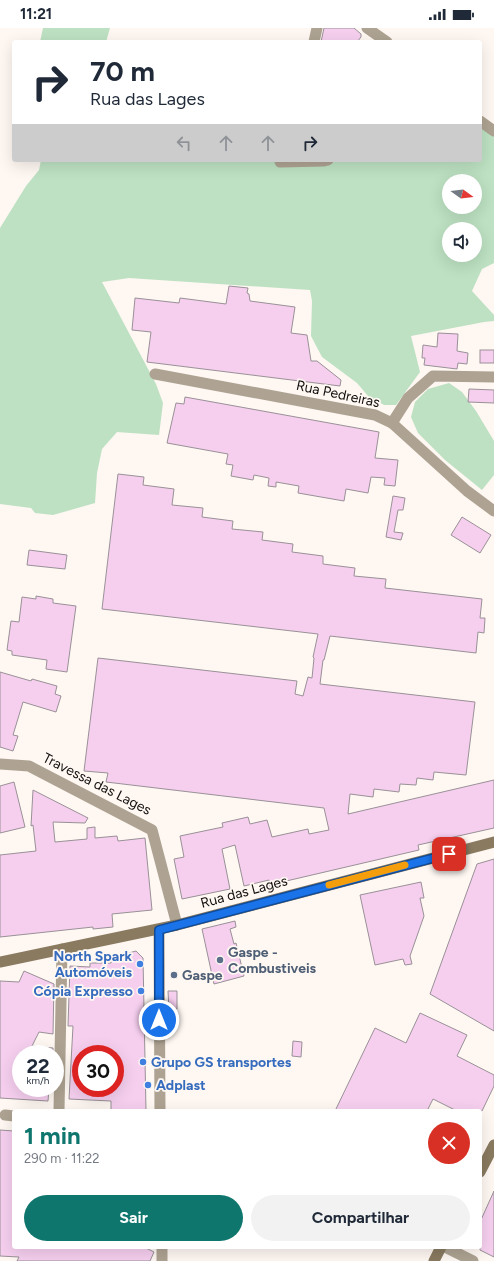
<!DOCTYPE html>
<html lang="pt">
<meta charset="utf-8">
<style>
:root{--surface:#fff;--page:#f2f2f3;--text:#1f2937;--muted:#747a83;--accent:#0f766e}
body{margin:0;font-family:Figtree,sans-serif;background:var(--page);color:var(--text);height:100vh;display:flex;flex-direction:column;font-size:15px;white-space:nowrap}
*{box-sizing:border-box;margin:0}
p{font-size:13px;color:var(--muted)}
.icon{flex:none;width:22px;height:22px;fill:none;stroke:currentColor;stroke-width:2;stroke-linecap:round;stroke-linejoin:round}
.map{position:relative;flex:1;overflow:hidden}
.sheet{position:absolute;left:12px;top:1081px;width:470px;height:140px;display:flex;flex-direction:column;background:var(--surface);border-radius:4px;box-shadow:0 4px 16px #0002}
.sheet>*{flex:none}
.top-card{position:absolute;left:12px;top:12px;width:470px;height:122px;border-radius:4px;box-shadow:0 4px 16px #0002;background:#fff;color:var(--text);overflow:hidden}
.needle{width:26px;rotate:105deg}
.buttons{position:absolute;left:442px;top:146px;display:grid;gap:8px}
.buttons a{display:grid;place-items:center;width:40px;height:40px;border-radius:50%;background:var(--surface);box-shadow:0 4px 16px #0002;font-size:20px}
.speed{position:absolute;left:12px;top:1017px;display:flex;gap:8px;font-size:20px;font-weight:700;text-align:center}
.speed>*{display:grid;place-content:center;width:52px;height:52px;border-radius:50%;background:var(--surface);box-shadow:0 4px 16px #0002;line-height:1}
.speed small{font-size:10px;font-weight:400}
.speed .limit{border:6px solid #d22;background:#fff;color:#111}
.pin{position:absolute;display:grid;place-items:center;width:34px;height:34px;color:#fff;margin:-17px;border-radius:8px;box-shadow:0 2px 6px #0006}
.me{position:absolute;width:44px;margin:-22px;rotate:0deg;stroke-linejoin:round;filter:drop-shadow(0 0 3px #0008)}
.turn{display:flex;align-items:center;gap:14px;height:84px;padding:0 12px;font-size:18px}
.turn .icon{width:52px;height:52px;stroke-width:2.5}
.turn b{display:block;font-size:28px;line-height:34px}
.lanes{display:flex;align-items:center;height:38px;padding:0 12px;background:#0003;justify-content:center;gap:20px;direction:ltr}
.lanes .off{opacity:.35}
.round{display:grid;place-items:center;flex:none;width:42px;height:42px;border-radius:21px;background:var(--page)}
.summary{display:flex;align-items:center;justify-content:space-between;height:68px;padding:0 12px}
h1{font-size:24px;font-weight:700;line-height:30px;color:var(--accent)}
.action{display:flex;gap:8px;margin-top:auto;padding:8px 12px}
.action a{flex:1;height:46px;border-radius:24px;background:var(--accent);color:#fff;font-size:16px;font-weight:700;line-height:46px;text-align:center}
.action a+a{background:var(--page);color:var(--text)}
.status{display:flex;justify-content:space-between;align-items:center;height:28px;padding:0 20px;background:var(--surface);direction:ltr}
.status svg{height:11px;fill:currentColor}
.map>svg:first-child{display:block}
.green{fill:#bde1c2;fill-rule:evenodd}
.building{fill:#f6cfef;stroke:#999197;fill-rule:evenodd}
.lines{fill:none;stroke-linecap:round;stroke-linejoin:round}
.minor{stroke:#aea392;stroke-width:11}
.secondary{stroke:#897a60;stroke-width:11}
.route-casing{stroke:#114b97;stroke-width:10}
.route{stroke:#1a73e8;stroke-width:7}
.slow{stroke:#f59e0b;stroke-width:7}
.service-dot{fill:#5c6f8a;stroke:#fef7f2;stroke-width:1.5}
.shop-dot{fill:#3f7fe0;stroke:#fef7f2;stroke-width:1.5}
.labels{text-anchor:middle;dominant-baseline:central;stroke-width:3.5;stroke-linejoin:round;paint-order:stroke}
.street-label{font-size:14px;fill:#110e0c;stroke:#fef7f2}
.service-label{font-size:14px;font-weight:bold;fill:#4e5e75;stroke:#fef7f2;text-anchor:start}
.shop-label{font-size:14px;font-weight:bold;fill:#366cbe;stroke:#fef7f2;text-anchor:end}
</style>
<div class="status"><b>11:21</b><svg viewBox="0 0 49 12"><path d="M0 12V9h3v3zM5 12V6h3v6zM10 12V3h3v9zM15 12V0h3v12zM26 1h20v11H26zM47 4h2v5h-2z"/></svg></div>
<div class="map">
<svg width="494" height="1233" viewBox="0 0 494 1233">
<rect width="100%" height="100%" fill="#fef7f2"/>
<g class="green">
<path d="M43 0H110L106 14H40Z"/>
<path d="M480 93 494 103V235L482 241 472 263 494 287V293L484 294 411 308 420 344 396 377H384L368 368 357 355 322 329 311 308 312 273 310 262 129 250 102 254 156 356 163 375 159 407 117 404 102 421 97 445 95 475 53 487 35 485 31 480 0 476V200L26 158 39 142 41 132H480ZM449 153H475V179H449ZM449 201H475V227H449Z"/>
<path d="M449 355 462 364 476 383 494 413V447L482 462 445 432 418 405 411 389 415 374 428 361Z"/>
</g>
<g class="building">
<path d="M324 0H354L361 6V9L357 14H321Z"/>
<path d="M229 258 248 260 247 265 249 266 250 273 295 279 291 305 307 307 311 333H317L341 352 340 358 147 334 151 304 132 302 135 270 179 275 180 270 226 276Z"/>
<path d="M438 305 458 306 457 323 468 325 467 336 458 335 457 341 424 337 425 330H422L423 317 437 319Z"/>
<rect x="480" y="322" width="14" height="13"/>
<path d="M469 361 494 362V375L468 374Z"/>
<path d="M185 369 379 404 375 430 398 432 395 458 384 457 385 450 371 449 368 465 346 461 344 473 298 465 299 458 276 454V459L268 458 269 450 254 447 253 452 231 448 233 437 226 436 228 426 167 415 176 375 184 376Z"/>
<path d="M118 446 144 449 143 457 174 461 172 477 203 480 202 489 233 493 232 501 263 504 262 512 293 516 292 524 323 528V536L355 540 354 548 386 551 385 560 482 571 480 590H485L484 605 478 604 476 625 330 608 324 632H323L320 656 475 674 466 747 434 744 433 752 417 750 416 757 400 756 399 764 374 761 373 769 350 766 348 786 494 752V800L418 817 419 822 282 854V857L270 860 269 852 244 858 235 817 222 821 230 861 182 871 174 831 184 829 180 808 223 799 222 795 248 789 250 796 267 792 272 809 308 801 309 806 329 802 324 780 106 754 108 745 84 743 98 630 297 653 295 666 303 668 308 649 312 650 314 630 313 629 318 606 102 581Z"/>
<path d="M393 468 405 470 403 482H398L394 504 403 505 401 512 386 509Z"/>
<path d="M462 489 491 507 480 525 451 507Z"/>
<path d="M29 522 67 527 65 541 27 537Z"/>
<path d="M36 568 53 571V575L76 578 67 644 46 641 47 632 12 627V623L7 622 11 593 19 594 22 569 36 571Z"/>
<path d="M0 644 31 653 32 651 57 658 55 666 61 668 56 684 23 674 13 707 18 708 13 723 0 719Z"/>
<path d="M14 754 25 799 0 805V758Z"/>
<path d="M33 762 88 790 85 795 53 794 55 814 87 811V800L95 799V810L117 808 118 813 145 810 152 882 112 886 113 899 93 901V899L0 909V827L36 823 33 797 31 798Z"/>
<path d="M494 831V1003L430 966 477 836Z"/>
<path d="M421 854 424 870H420L424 888 410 928 412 936 405 937 403 931 375 937 360 867Z"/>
<path d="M235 893 236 899 230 901 234 916 236 915 244 948 214 956 202 901Z"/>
<path d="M136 923 143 930 146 1083H111V1073L69 1071 73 998H68L70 938 90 939V935H111V930ZM81 1026H115V1060H81Z"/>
<path d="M24 943 54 956 53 1006 39 1004 32 1018 53 1020V1026H21V1060H49L48 1073 0 1070V953L19 954Z"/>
<path d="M168 963H177V981L169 982Z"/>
<path d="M420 985 467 1007 457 1028 494 1047V1058L482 1083H457L433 1071 427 1083H335L375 1000 406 1015Z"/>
<path d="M293 1013 302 1014 301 1029 292 1028Z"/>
<path d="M0 1102 14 1103V1219H144L154 1224 150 1233H17L19 1229 0 1228Z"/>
<path d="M494 1163V1229L480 1222V1194Z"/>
</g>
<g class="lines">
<g class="minor">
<path d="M367 0 387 14"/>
<path d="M314 14 317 0"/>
<path d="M480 93 494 103"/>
<path d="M280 134 324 133 328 132"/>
<path d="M155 346 375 387 392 395 467 463 494 483"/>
<path d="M392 395 408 370 433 348 494 349"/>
<path d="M0 736 29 738 152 802 177 897"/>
<path d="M159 902 160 1083"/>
<path d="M59 1083 62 921"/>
<path d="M5 1087 14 1088"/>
<path d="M162 1219V1233"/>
<path d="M445 1219 473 1233"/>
</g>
<g class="secondary">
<path d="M0 934 177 897 494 814"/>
<path d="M480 1144 494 1117"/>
<path d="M434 1233 441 1219"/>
</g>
</g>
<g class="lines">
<defs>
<path id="route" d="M159 992V902L449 826"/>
</defs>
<use href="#route" class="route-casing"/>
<use href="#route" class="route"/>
<path class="slow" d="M329 857 405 837"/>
</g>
<g class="service-dot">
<circle cx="220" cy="932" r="4"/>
<circle cx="174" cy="947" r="4"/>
</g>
<g class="shop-dot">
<circle cx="140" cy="936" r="4"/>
<circle cx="141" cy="963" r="4"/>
<circle cx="143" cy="1034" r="4"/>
<circle cx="148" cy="1057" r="4"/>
</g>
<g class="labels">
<g class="street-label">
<text transform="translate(338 366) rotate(12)">Rua Pedreiras</text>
<text transform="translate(97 756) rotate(27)">Travessa das Lages</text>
<text transform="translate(244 864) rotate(-15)">Rua das Lages</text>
</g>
<g class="service-label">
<text x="228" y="924">Gaspe -<tspan x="228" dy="16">Combustiveis</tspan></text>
<text x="182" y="947">Gaspe</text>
</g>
<g class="shop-label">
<text x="132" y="928">North Spark<tspan x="132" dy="16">Automóveis</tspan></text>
<text x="133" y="963">Cópia Expresso</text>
<text x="151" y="1034" text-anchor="start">Grupo GS transportes</text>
<text x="156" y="1057" text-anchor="start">Adplast</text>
</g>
</g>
</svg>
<div class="buttons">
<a><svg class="needle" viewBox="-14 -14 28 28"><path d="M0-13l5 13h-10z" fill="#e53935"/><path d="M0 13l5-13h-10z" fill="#747a83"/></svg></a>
<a><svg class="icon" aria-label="sound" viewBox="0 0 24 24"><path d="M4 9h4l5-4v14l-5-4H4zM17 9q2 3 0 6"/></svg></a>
</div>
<div class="speed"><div>22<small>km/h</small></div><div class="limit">30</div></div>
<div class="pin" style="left:449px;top:826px;background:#d93025"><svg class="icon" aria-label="arrive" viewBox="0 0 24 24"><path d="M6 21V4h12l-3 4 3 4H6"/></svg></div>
<svg class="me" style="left:159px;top:992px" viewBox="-20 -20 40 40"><circle r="17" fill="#1a73e8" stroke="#fff" stroke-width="3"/><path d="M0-11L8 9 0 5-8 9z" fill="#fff"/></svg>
<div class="top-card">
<div class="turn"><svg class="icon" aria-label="right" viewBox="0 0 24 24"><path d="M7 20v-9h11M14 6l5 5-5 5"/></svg><div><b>70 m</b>Rua das Lages</div></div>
<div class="lanes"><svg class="icon off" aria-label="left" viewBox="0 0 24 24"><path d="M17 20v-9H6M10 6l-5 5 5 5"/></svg><svg class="icon off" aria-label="ahead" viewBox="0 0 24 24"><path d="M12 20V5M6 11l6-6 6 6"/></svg><svg class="icon off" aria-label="ahead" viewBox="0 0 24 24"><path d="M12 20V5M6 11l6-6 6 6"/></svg><svg class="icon" aria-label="right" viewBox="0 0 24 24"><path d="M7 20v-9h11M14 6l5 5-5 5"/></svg></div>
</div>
<section class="sheet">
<div class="summary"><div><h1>1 min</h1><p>290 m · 11:22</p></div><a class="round" style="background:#d93025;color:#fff"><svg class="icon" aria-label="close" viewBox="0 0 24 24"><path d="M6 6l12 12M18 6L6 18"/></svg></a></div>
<div class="action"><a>Sair</a><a>Compartilhar</a></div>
</section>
</div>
